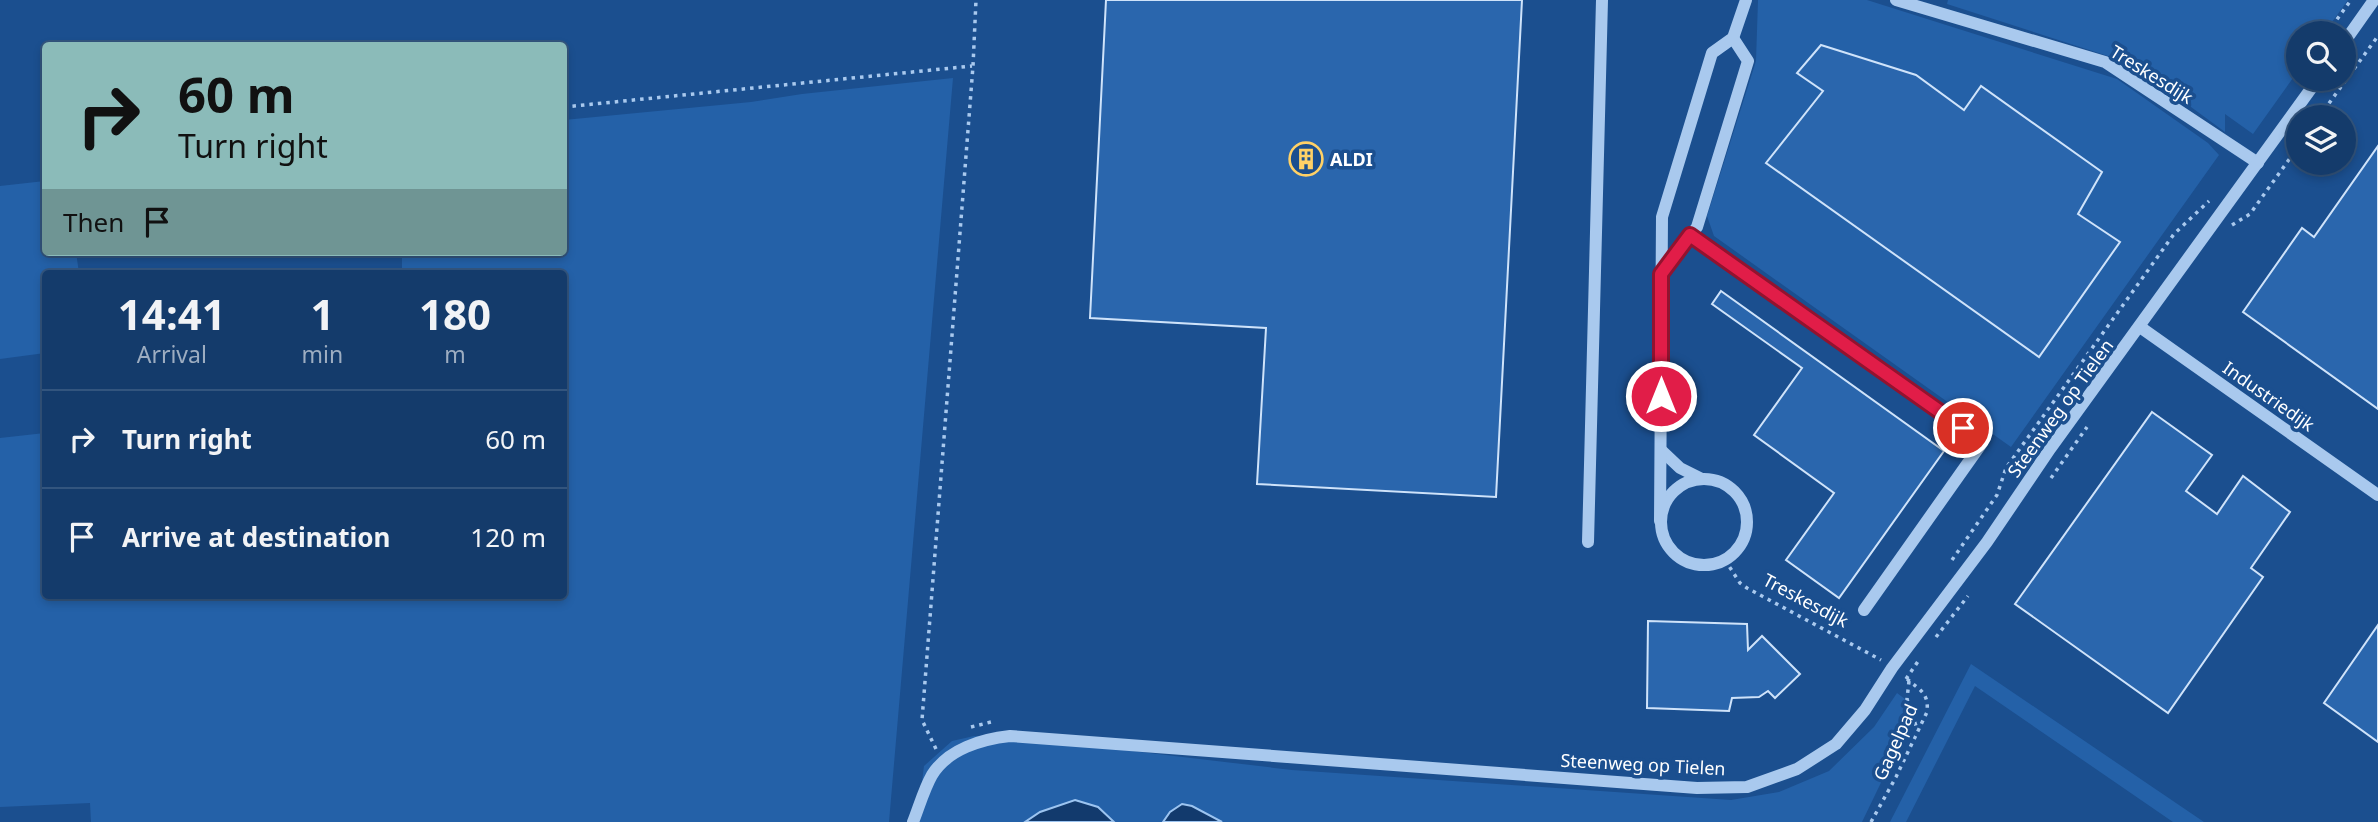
<!DOCTYPE html>
<style>
:root{--surface:#143b6b;--page:#1d4271;--text:#f1f3f6;--muted:#9dadc1;--line:#33557e}
body{margin:0;font-family:"Noto Sans",sans-serif;background:var(--page);color:var(--text);height:100vh;display:flex;flex-direction:column;font-size:26px;white-space:nowrap}
*{box-sizing:border-box;margin:0}
p{font-size:23px;color:var(--muted)}
.icon{flex:none;width:38px;height:38px;fill:none;stroke:currentColor;stroke-width:2;stroke-linecap:round;stroke-linejoin:round}
.map{position:relative;flex:1;overflow:hidden}
.details{position:absolute;left:42px;top:270px;width:525px;height:329px;display:flex;flex-direction:column;background:var(--surface);border-radius:7px;box-shadow:0 4px 10px #0003,0 0 0 2px var(--line)}
.details>*{flex:none}
.banner{position:absolute;left:42px;top:42px;width:525px;height:214px;border-radius:7px;box-shadow:0 4px 10px #0003,0 0 0 2px var(--line);background:#8bbbb9;color:#111;overflow:hidden}
.tools{position:absolute;left:2286px;top:21px;display:grid;gap:14px}
.tools a{display:grid;place-items:center;width:70px;height:70px;border-radius:50%;background:var(--surface);box-shadow:0 4px 10px #0003,0 0 0 2px var(--line);font-size:35px}
.pin{position:absolute;display:grid;place-items:center;width:60px;height:60px;color:#fff;margin:-30px;border:4px solid #fff;border-radius:50%;box-shadow:0 2px 7px #0007}
.me{position:absolute;width:77px;margin:-38px;rotate:0deg;stroke-linejoin:round;filter:drop-shadow(0 0 5px #0008)}
.turn{display:flex;align-items:center;gap:24px;height:147px;padding:0 21px;font-size:32px}
.turn .icon{width:91px;height:91px;stroke-width:2.5}
.turn b{display:block;font-size:49px;line-height:60px}
.then{display:flex;align-items:center;height:66px;padding:0 21px;background:#0003;gap:14px;font-size:26px}
.eta{display:flex;justify-content:space-evenly;align-items:center;height:119px;text-align:center}
.eta b{font-size:42px;font-weight:700;line-height:49px}
ul{padding:0;list-style:none}
li{display:flex;align-items:center;gap:21px;height:98px;padding:0 21px;border-top:2px solid var(--line)}
li div{flex:1}
li b{display:block;font-size:26px}
li em{font-style:normal}
.map>svg:first-child{display:block}
.green{fill:#2461a8}
.water{fill:#123a6d;stroke:#9cc4f0;stroke-width:2}
.building{fill:#2a66ad;stroke:#cfe3fa;stroke-width:2}
.lines{fill:none;stroke-linecap:round;stroke-linejoin:round}
.path{stroke:#a9c9ee;stroke-width:3.5;stroke-dasharray:3.5 5;stroke-linecap:butt}
.minor{stroke:#a9c9ee;stroke-width:12}
.route-casing{stroke:#92132f;stroke-width:18}
.route{stroke:#e11d48;stroke-width:12}
.labels{text-anchor:middle;dominant-baseline:central;stroke-width:7;stroke-linejoin:round;paint-order:stroke}
.street-label{font-size:18px;fill:#fff;stroke:#1b4f8f}
.poi-label{font-size:18px;font-weight:bold;fill:#fff;stroke:#1b4f8f;text-anchor:start}
</style>
<div class="map">
<svg width="2378" height="822" viewBox="0 0 2378 822">
<rect width="100%" height="100%" fill="#1b4f8f"/>
<g class="green">
<path d="M1758 0H1867L2117 79 2208 143 2219 155 2011 447 1714 236 1707 216 1756 61Z"/>
<path d="M1948 0H2348L2324 33H2298V71L2253 134 2225 114V132L2172 93 2111 57 1947 4Z"/>
<path d="M953 78 889 822H91L90 803 0 807V438L45 433 46 595H564V273H402V252H564V120L751 102 802 94Z"/>
<path d="M45 181 46 252H76L79 273H46L45 353 0 359V186Z"/>
<path d="M1971 664 2204 822H2173L1975 686 1906 822H1890Z"/>
<path d="M1897 693 1917 708 1862 822H917L924 766 952 741 974 736 1023 738 1292 770 1731 800 1779 792 1829 771 1874 727Z"/>
</g>
<g class="water">
<path d="M1075 800 1098 807 1114 822H1025L1040 812Z"/>
<path d="M1182 804 1192 806 1222 822H1163L1170 812Z"/>
</g>
<g class="building">
<path d="M1106 0H1522L1496 497 1257 484 1266 328 1090 318Z"/>
<path d="M1821 45 1916 75 1964 110 1981 86 2102 172 2078 214 2120 242 2039 357 1766 163 1823 91 1797 73Z"/>
<path d="M2378 146V409L2243 312 2302 228 2314 237Z"/>
<path d="M1721 291 1944 451 1839 598 1786 560 1834 493 1754 435 1802 368 1712 304Z"/>
<path d="M2152 412 2212 455 2186 491 2217 514 2243 476 2290 512 2251 568 2263 577 2168 713 2015 604Z"/>
<path d="M1648 621 1747 624 1748 650 1762 636 1800 674 1775 698 1768 691 1759 697 1732 698 1729 711 1647 708Z"/>
<path d="M2378 625V742L2324 703Z"/>
</g>
<g class="lines">
<g class="path">
<path d="M2327 33 2351 0"/>
<path d="M564 107 972 66"/>
<path d="M2319 117 2378 36"/>
<path d="M2232 225 2250 214 2298 147"/>
<path d="M2051 478 2087 427"/>
<path d="M1725 560 1740 583 1747 588 1881 660"/>
<path d="M1952 560 1997 495 2006 468 2174 234 2209 201"/>
<path d="M1936 637 1968 596"/>
<path d="M1906 679 1919 660"/>
<path d="M1909 681 1907 699 1917 729"/>
<path d="M971 727 991 722"/>
<path d="M936 749 922 720 973 66 976 0"/>
<path d="M1871 822 1896 777 1927 712C1929 693 1920 690 1907 679"/>
</g>
<g class="minor">
<path d="M1896 0 2105 62 2258 163"/>
<path d="M2343 44 2374 0"/>
<path d="M1690 235 1982 443 1864 610"/>
<path d="M1662 274 1697 227 1748 61 1733 38"/>
<path d="M2140 327 2378 495"/>
<path d="M1661 450 1680 468 1702 479"/>
<circle cx="1704" cy="522" r="43"/>
<path d="M1660 521 1662 217 1712 53 1733 38 1746 0"/>
<path d="M1588 542 1602 0"/>
<path d="M913 822C919 807 924 789 932 775 948 749 982 739 1010 736L1697 788 1747 787 1797 769 1836 744 1865 710 1892 668 1987 542 2050 449 2318 79"/>
</g>
</g>
<g class="lines">
<defs>
<path id="route" d="M1661 396V274L1690 235 1963 428"/>
</defs>
<use href="#route" class="route-casing"/>
<use href="#route" class="route"/>
</g>
<defs>
<symbol id="building-ring" viewBox="-11 -11 22 22"><circle r="9.5" fill="#1b4f8f" stroke="#ffd166" stroke-width="1.5"/><path d="M-4-6H4V6H1V3H-1V6H-4ZM-2.5-4.3h1.7v1.8h-1.7ZM.8-4.3h1.7v1.8H.8ZM-2.5-1h1.7V.8h-1.7ZM.8-1h1.7V.8H.8Z" fill="#ffd166"/></symbol>
</defs>
<g fill-rule="evenodd">
<use href="#building-ring" x="1287" y="140" width="38" height="38"/>
</g>
<g class="labels">
<g class="street-label">
<text transform="translate(2152 74) rotate(32)">Treskesdijk</text>
<text transform="translate(2269 396) rotate(35)">Industriedijk</text>
<text transform="translate(2060 408) rotate(-54)">Steenweg op Tielen</text>
<text transform="translate(1806 600) rotate(28)">Treskesdijk</text>
<text transform="translate(1895 742) rotate(-66)">Gagelpad</text>
<text transform="translate(1643 764) rotate(3)">Steenweg op Tielen</text>
</g>
<g class="poi-label">
<text x="1330" y="159">ALDI</text>
</g>
</g>
</svg>
<div class="tools">
<a><svg class="icon" aria-label="search" viewBox="0 0 24 24"><circle cx="10" cy="10" r="6"/><path d="M15 15l6 6"/></svg></a>
<a><svg class="icon" aria-label="layers" viewBox="0 0 24 24"><path d="M12 4l9 5-9 5-9-5zM3 14l9 5 9-5"/></svg></a>
</div>
<div class="pin" style="left:1963px;top:428px;background:#d93025"><svg class="icon" aria-label="arrive" viewBox="0 0 24 24"><path d="M6 21V4h12l-3 4 3 4H6"/></svg></div>
<svg class="me" style="left:1661px;top:396px" viewBox="-20 -20 40 40"><circle r="17" fill="#e11d48" stroke="#fff" stroke-width="3"/><path d="M0-11L8 9 0 5-8 9z" fill="#fff"/></svg>
<div class="banner">
<div class="turn"><svg class="icon" aria-label="right" viewBox="0 0 24 24"><path d="M7 20v-9h11M14 6l5 5-5 5"/></svg><div><b>60 m</b>Turn right</div></div>
<div class="then">Then<svg class="icon" aria-label="arrive" viewBox="0 0 24 24"><path d="M6 21V4h12l-3 4 3 4H6"/></svg></div>
</div>
<section class="details">
<div class="eta">
<div><b>14:41</b><p>Arrival</p></div>
<div><b>1</b><p>min</p></div>
<div><b>180</b><p>m</p></div>
</div>
<ul>
<li><svg class="icon" aria-label="right" viewBox="0 0 24 24"><path d="M7 20v-9h11M14 6l5 5-5 5"/></svg><div><b>Turn right</b></div><em>60 m</em></li>
<li><svg class="icon" aria-label="arrive" viewBox="0 0 24 24"><path d="M6 21V4h12l-3 4 3 4H6"/></svg><div><b>Arrive at destination</b></div><em>120 m</em></li>
</ul>
</section>
</div>
